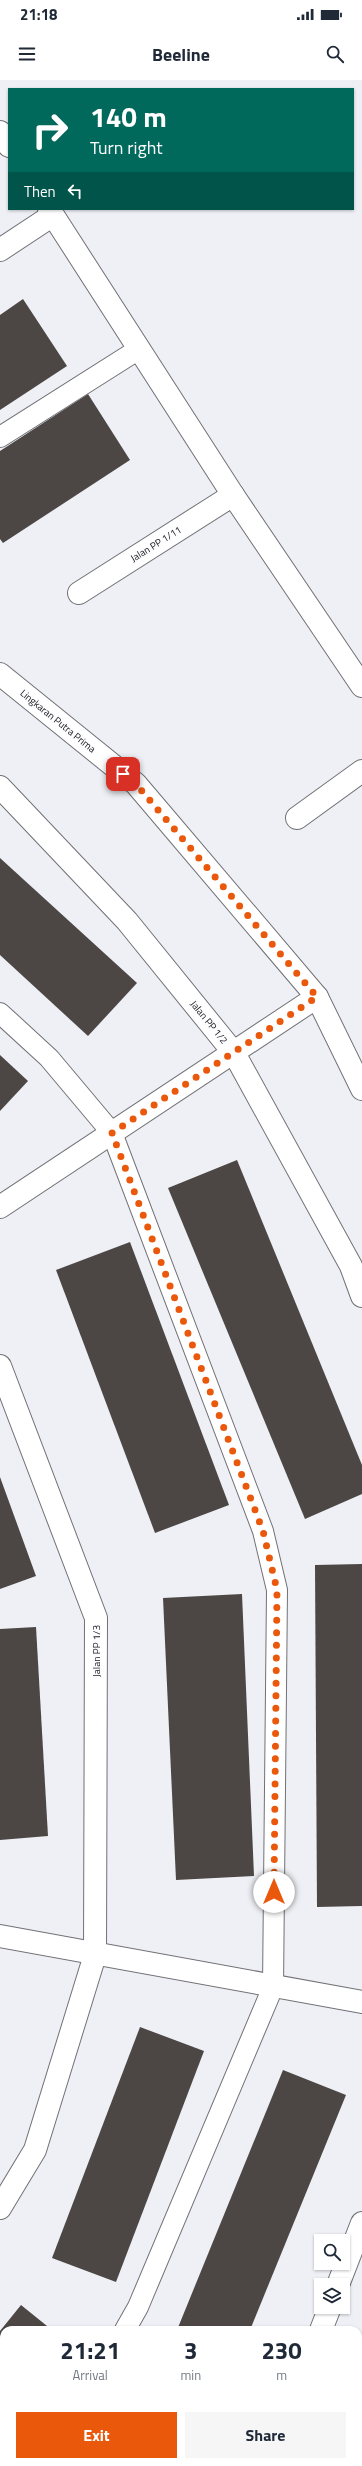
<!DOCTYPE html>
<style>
:root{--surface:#fff;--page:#f6f6f7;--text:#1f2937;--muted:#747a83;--accent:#ea580c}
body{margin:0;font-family:"Titillium Web",sans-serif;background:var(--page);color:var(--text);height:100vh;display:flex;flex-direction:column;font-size:15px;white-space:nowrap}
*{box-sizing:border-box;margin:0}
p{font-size:13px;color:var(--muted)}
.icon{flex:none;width:22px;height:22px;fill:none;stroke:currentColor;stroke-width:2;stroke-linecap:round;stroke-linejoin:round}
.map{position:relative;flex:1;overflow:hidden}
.side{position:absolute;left:0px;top:2246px;width:362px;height:140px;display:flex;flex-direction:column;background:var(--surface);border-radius:12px 12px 0 0;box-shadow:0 1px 3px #0004}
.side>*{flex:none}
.guide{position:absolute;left:8px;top:8px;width:346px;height:122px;border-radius:0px;box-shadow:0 1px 3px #0004;background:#00695c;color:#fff;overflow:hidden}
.fabs{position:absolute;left:314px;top:2154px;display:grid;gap:8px}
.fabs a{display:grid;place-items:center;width:36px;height:36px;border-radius:0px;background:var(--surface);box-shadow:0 1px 3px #0004;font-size:20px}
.pin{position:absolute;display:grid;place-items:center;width:34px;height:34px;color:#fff;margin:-17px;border-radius:8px;box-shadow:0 2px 6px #0006}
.me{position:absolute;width:44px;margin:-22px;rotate:0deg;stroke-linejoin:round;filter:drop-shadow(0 0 3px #0008)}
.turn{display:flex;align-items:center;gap:14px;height:84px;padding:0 16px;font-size:18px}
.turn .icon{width:52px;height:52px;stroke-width:2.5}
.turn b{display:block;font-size:28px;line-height:34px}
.then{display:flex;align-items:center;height:38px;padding:0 16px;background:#0003;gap:8px;font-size:15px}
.eta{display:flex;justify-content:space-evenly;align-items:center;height:68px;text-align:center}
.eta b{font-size:24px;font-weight:700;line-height:28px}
.action{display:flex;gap:8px;margin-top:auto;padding:8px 16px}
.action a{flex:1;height:46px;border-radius:0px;background:var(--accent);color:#fff;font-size:16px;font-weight:700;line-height:46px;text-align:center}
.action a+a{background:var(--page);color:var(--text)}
.status{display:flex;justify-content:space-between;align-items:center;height:28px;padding:0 20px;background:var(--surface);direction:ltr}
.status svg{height:11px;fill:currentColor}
header{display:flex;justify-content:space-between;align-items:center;height:52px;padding:0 16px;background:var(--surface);font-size:18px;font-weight:700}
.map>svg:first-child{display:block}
.building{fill:#4c4745}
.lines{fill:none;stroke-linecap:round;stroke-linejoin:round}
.lane-casing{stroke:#717176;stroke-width:22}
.street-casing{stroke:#717176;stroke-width:24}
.lane{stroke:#fff;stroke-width:20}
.street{stroke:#fff;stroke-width:22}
.route{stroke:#ea580c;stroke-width:7;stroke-dasharray:0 12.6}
.labels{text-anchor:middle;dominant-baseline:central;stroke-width:4;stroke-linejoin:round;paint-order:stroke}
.street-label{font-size:10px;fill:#202022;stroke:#fdfdff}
</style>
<div class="status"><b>21:18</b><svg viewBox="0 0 49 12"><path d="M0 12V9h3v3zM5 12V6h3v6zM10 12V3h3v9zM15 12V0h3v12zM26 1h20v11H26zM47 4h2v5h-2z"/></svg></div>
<header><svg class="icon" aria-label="menu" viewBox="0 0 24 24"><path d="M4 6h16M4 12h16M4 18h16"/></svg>Beeline<svg class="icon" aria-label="search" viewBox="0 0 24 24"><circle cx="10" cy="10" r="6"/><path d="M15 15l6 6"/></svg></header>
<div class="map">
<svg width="362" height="2386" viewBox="0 0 362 2386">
<rect width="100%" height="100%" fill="#eff0f5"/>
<g class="building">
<path d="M23 219 67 286 0 330V235Z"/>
<path d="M88 314 130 380 3 463 0 459V371Z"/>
<path d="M0 778 137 903 88 956 0 875Z"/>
<path d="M0 975 28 1001 0 1031Z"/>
<path d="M237 1080 362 1385V1414L305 1439 168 1108Z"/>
<path d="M130 1162 229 1425 155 1453 56 1190Z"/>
<path d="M0 1397 36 1496 0 1509Z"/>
<path d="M362 1484V1826L317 1827 315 1485Z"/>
<path d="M242 1514 254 1796 176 1800 163 1518Z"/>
<path d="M36 1547 48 1756 0 1760V1549Z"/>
<path d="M140 1947 204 1971 116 2202 52 2178Z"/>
<path d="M283 1990 346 2015 250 2250H177Z"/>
<path d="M21 2225 52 2250H4V2351L0 2356V2251Z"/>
<path d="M70 2382H154L151 2386H67Z"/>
</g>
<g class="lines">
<defs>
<g id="lane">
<path d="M0 357 139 269"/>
<path d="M0 933 49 978 112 1053 263 1451 277 1510 273 1907 138 2227 125 2250"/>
<path d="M17 2386 21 2382"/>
</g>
<g id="street">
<path d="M0 52 9 66"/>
<path d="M49 129 233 415 362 606"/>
<path d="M0 170 53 135"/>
<path d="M79 513 233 415"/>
<path d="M0 594 136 704 317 917 362 1009"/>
<path d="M0 707 127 841 234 973 351 1186 362 1216"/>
<path d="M297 738 362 691"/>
<path d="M0 1127 317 917"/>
<path d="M0 1286 96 1538 95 1875 35 2070 0 2128"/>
<path d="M0 1856 362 1922"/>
<path d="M338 2205 362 2143"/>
<path d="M321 2250 330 2227"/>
<path d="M358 2381 362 2372"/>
<path d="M261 2386 264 2382"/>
</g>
</defs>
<use href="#lane" class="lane-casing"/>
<use href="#street" class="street-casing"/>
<use href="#lane" class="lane"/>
<use href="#street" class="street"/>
</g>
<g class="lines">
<path class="route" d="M123 694 136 704 317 917 112 1053 263 1451 277 1510 274 1812"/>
</g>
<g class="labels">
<g class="street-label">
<text transform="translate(156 464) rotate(-32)">Jalan PP 1/11</text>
<text transform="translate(58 641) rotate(39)">Lingkaran Putra Prima</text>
<text transform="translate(209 942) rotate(51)">Jalan PP 1/2</text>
<text transform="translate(96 1571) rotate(-90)">Jalan PP 1/3</text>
</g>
</g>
</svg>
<div class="fabs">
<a><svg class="icon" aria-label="search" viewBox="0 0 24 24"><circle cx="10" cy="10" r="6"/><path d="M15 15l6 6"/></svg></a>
<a><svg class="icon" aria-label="layers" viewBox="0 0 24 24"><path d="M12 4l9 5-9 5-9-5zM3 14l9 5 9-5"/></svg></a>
</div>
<div class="pin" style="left:123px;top:694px;background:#d93025"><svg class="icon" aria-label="arrive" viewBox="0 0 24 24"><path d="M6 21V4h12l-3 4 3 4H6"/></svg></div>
<svg class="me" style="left:274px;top:1812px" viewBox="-20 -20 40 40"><circle r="19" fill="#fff"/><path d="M0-13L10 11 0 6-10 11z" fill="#ea580c"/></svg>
<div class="guide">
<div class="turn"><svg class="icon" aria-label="right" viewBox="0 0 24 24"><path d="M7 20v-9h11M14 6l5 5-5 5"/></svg><div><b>140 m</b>Turn right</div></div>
<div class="then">Then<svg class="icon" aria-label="left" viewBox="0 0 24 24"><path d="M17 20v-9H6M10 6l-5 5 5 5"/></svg></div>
</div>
<section class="side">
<div class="eta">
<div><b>21:21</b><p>Arrival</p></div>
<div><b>3</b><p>min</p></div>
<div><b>230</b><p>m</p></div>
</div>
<div class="action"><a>Exit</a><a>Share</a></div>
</section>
</div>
